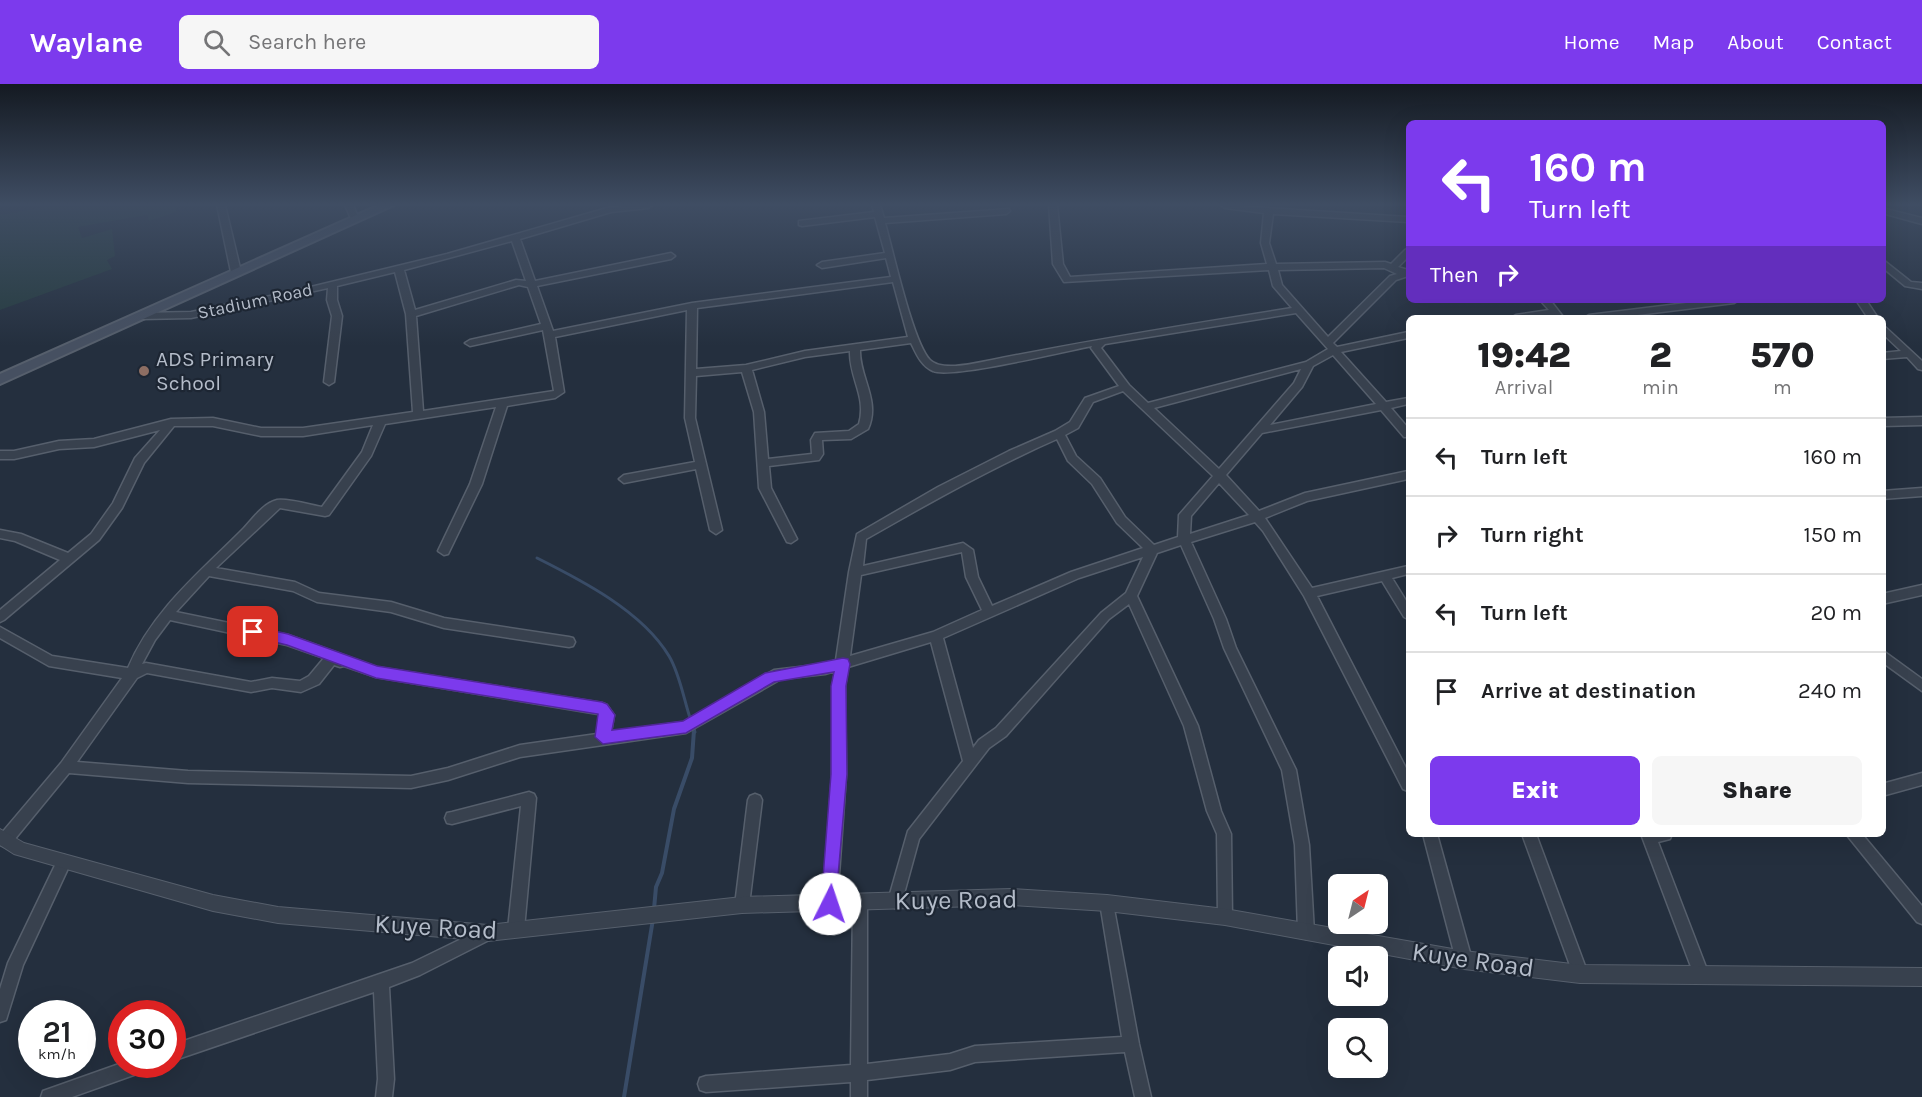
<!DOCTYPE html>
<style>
:root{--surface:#fff;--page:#f6f6f6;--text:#202124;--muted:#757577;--line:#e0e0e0;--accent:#7c3aed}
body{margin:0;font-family:Karla,sans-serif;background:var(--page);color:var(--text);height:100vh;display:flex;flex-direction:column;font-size:22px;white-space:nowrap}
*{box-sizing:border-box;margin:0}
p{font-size:20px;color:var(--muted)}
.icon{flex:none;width:33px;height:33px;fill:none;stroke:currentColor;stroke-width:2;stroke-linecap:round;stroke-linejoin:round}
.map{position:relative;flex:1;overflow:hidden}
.side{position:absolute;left:1406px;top:231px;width:480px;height:522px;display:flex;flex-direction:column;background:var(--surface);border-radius:9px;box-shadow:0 6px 24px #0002}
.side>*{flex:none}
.hud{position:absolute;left:1406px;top:36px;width:480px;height:183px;border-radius:9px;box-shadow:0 6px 24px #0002;background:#7c3aed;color:#fff;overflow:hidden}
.needle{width:39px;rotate:35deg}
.tools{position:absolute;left:1328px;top:790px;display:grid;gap:12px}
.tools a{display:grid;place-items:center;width:60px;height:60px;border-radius:9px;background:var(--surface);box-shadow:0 6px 24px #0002;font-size:30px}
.speed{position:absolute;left:18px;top:916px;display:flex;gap:12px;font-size:30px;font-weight:700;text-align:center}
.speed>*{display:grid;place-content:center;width:78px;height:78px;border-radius:50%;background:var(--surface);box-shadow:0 6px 24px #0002;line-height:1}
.speed small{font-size:15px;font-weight:400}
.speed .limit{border:9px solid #d22;background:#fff;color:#111}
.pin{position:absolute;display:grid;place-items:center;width:51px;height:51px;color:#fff;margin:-26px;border-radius:12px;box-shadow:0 3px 9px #0006}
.me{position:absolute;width:66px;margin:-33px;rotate:4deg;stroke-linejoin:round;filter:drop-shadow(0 0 4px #0008)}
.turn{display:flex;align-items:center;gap:21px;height:126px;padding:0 24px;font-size:27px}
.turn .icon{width:78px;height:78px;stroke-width:2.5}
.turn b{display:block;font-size:42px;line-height:51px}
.then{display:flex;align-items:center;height:57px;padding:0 24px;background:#0003;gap:12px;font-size:22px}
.eta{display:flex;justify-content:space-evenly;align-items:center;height:102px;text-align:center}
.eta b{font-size:36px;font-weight:800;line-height:42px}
.button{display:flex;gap:12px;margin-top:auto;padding:12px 24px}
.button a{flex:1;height:69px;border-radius:9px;background:var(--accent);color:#fff;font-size:24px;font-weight:800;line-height:69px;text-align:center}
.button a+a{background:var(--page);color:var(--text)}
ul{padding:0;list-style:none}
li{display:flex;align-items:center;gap:18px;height:78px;padding:0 24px;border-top:2px solid var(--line)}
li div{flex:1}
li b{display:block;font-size:22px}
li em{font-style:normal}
header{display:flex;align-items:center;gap:36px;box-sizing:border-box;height:84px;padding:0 30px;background:var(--accent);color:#fff}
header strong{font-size:28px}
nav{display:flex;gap:33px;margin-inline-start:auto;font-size:21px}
.search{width:420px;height:54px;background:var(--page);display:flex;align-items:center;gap:15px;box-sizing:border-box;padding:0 21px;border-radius:9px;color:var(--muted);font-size:22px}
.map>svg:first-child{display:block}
.green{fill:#263c3f}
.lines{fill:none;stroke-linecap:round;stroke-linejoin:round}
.stream-far1{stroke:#394c67;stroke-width:3}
.stream{stroke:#394c67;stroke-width:4}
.minor-casing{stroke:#565f6c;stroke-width:3}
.tertiary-casing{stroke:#565f6c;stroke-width:2}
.secondary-casing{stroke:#565f6c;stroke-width:4}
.minor{fill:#38414e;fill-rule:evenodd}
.tertiary{fill:#38414e;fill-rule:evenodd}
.secondary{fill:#465061;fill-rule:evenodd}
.route{fill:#7c3aed;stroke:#51269a;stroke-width:1.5}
.education-dot{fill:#8d6e63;stroke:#1d2633;stroke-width:2}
.labels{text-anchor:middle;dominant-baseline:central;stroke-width:4.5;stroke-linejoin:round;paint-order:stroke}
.far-street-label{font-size:18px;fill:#b4bcc9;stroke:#1d2633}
.poi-label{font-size:21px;fill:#b4bcc9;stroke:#1d2633;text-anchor:start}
.near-street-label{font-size:26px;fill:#b4bcc9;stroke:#1d2633}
</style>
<header>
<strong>Waylane</strong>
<div class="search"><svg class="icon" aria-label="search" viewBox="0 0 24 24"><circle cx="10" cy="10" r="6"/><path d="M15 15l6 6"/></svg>Search here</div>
<nav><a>Home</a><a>Map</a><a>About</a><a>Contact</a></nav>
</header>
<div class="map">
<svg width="1922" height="1013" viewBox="0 0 1922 1013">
<rect width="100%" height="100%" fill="#242f3e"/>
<path class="green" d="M56 121 167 122 177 121 176 128 149 137 147 131 78 143 82 154 112 145 115 172 107 176 112 185 0 226V131Z"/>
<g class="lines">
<g class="stream-far1">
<path d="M537 474C581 496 642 527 669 572 680 590 684 617 691 637"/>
<path d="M693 643 695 648"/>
</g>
<g class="stream">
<path d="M654 825 656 803 662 789 674 725 692 674 694 646"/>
<path d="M624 1013 653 835"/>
</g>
<defs>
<g id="minor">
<path d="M217 121H225L241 188 239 190H233L231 188Z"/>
<path d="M345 121H353L359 135 358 137H352Z"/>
<path d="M632 121H652L648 124 611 128 520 155 535 197 671 169 675 172 671 175 537 202 553 247 692 219 891 193 886 174 822 184 817 181 822 178 885 169 875 133 802 142 799 141V137L874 128 872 121H880L884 134 1009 125 1010 127 1006 130 885 139C893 167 913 259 930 276 942 288 976 279 992 276 1091 256 1191 240 1292 224L1273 202 1269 186 1064 198 1053 180 1049 121H1057L1063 180 1070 193 1267 180 1261 159 1264 129 1225 124 1221 121 1408 133V138L1273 130 1269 159 1276 180 1385 178 1391 180 1405 166 1408 165V173L1398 183 1408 186V192L1396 196 1333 259 1337 263 1408 248V254L1341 268 1386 318 1408 314V320L1391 324 1408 344V353H1404L1381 326 1262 349 1226 391 1259 427 1305 409 1408 387V395L1307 417 1265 434 1312 504 1408 482V490L1392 494 1408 520V535L1404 533 1382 497 1317 512 1408 688V707L1403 705 1304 512 1263 447 1255 438 1191 458 1226 535 1236 564 1296 686 1309 761 1314 848 1311 853 1306 855 1301 853 1298 848 1295 761 1282 686 1224 564 1214 535 1181 461 1157 469 1137 512 1198 642 1221 727 1231 750 1232 833 1230 838 1225 840 1220 838 1218 833 1217 750 1207 727 1184 642 1129 520 1109 535 1006 652 989 664 919 755 902 817 900 822 895 824 890 822 888 817 908 747 963 677 931 558 848 583 845 602 846 691 837 820 835 825 830 827 825 825 823 820 832 691 833 602 835 587 825 590 781 595 686 649 520 673 448 696 411 704 188 699 69 689 10 761 5 763 0 761V751L61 679 122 594 49 582 0 554V543L52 572 128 584C152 527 199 489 242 446 251 437 263 419 277 416 287 414 311 421 322 423L362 368 373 341 303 352H261L213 342H174L144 379 122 424 99 456 4 536 0 538V526L60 476 15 457 0 454V446L21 450 68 469 91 450 113 419 135 374 160 346 94 363 59 365 14 375H0V367H14L59 357 94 355 171 335 213 334 261 344H303L413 328 406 230 395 188 337 202V216L342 232 334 298 329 301 324 298 332 232 327 216 328 204 191 234 141 235 136 232 141 229 191 228 290 208 447 170 607 124ZM512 157 526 197 516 196 415 226 404 186ZM1384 184 1397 190 1390 192 1328 253 1282 201 1278 186ZM893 198 908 253 805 267 746 281 696 285 697 224ZM519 201 528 203 541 240 470 256 465 259 470 262 543 246 554 307 423 327 416 232ZM687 226 685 334 695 378 624 391 619 395 624 399 696 385 710 446 716 450 722 446 695 334 696 292 742 288 754 328 759 404 787 458 791 459 797 455 771 404 769 382 819 376 823 370 822 356 851 355 868 345C881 317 859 293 860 266L911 259C916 269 921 282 933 287 951 295 1066 267 1092 262L1091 264 1119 302 1085 314 1070 338 1055 347 1009 367 938 403 857 450 849 488 836 576 825 580 774 586 684 638 611 648 614 631 607 621 602 619 376 583 288 551 176 528 209 492 293 507 317 518 391 528 444 544 569 563 573 562 575 558 573 554 569 553 444 534 391 518 319 509 295 498 216 484 280 424 325 432 329 431 371 372 385 340 496 323 470 400 438 467 444 471 448 470 482 400 507 322 555 314 564 308 555 253ZM1296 229 1328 265 1306 278 1148 319 1129 301 1101 264 1105 260ZM850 267C849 294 867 312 859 340L849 347 815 349 811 356 812 370 768 375 764 328 752 286 805 273ZM1333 271 1376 320 1270 341 1302 303 1313 282ZM1301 285 1294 299 1219 385 1154 324ZM1123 307 1213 392 1179 431 1178 453 1154 461 1125 433 1100 394 1076 372 1065 351 1078 344 1093 318ZM1057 355 1068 377 1092 400 1117 439 1143 464 1071 488 992 522 978 493 973 466 963 459 863 482 866 455C929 419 991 384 1057 355ZM1219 399 1249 431 1190 450 1191 432ZM962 468 966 493 982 526 933 548 850 572 861 491ZM1143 473 1126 509 1101 529 996 644 979 656 973 664 943 554 1079 494ZM170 536 287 561 324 574 309 592 300 597 272 594 251 598 146 579 142 580 155 556ZM334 581 340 583 344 582 376 593 598 630 600 632 597 650 520 661 448 684 411 692 188 687 77 678 137 594 147 589 251 608 272 604 301 608 319 600Z"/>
<path d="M1882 124 1922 134V140L1882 129Z"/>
<path d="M1882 175 1911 198 1922 199V205L1905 202 1882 183Z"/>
<path d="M1540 216H1550L1564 234H1556L1553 231 1535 234H1511L1516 231 1549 226Z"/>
<path d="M1711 216H1739L1734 219 1613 234H1584L1589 231Z"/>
<path d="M1856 216H1866L1878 234H1868Z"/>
<path d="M1882 240 1922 277V286L1918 285 1907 273 1882 275V269L1901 267 1882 249Z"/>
<path d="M1922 333V341L1882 342V334Z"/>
<path d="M1922 404V412L1882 415V407Z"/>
<path d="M1922 501V511L1882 520V510Z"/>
<path d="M1882 566 1922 595V607L1882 578Z"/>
<path d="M1922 689V701L1882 712V700Z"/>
<path d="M529 708 534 710 536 714 524 845 521 850 516 852 511 850 508 845 521 722 452 740 447 739 445 734 447 729 452 728Z"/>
<path d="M755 710 760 712 762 716 749 821 747 826 742 828 737 826 735 821 748 716 750 712Z"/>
<path d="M1423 750H1437L1472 876 1469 881 1464 884 1459 881 1456 876Z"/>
<path d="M1522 750H1536L1588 890 1585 895 1580 898 1575 895Z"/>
<path d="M1641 750H1672L1670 755 1658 758 1709 891 1706 896 1701 899 1696 896Z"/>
<path d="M1846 750H1862L1922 822V840L1917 838Z"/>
<path d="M64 771 69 773 71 778 23 881 6 936 0 938V905L8 879 59 773Z"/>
<path d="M860 812 865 814 867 819V980L950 970 975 962 1122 953 1100 819 1102 814 1107 812 1112 814 1139 960 1151 1013H1135L1125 968 975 978 950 986 867 996V1013H851V998L706 1008 700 1006 698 1000 700 994 706 992 851 981 853 819 855 814Z"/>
<path d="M488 842 493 844 496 849 493 854 420 891 389 903 394 995 392 1013H376L378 995 374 908 172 977V961L412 879Z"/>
<path d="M122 979V981H147L145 987 72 1013H41L43 1007Z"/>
</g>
<path id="tertiary" d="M0 745 24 759 42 764 213 811 278 823 488 841 742 813 1011 805 1107 811 1225 825 1464 867 1580 881 1922 884V902L1580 899 1464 885 1225 841 1107 827 1011 821 742 829 488 857 278 839 213 827 14 770 0 761Z"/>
<path id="secondary" d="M379 121H394L0 300V290Z"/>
</defs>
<use href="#minor" class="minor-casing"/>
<use href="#tertiary" class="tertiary-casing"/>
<use href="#secondary" class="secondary-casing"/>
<use href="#minor" class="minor"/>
<use href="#tertiary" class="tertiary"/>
<use href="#secondary" class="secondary"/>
</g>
<linearGradient id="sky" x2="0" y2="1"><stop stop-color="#141a22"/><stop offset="0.46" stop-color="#3f4d63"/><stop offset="1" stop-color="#3f4d63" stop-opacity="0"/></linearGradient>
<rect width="1922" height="262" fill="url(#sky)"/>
<path class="route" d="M253 542 288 550 377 582 602 618 607 620 615 631 612 646 683 637 765 589 843 574 848 575 850 580 846 602 847 690 835 826 830 828 824 826 821 820 831 690V602L834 588 774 598 686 649 603 660 595 653 598 630 376 594 287 561 248 552 246 548Z"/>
<circle class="education-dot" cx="144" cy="287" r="6"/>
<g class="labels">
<g class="far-street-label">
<text transform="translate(255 217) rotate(-12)">Stadium Road</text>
</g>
<g class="poi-label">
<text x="156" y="275">ADS Primary<tspan x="156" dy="24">School</tspan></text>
</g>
<g class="near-street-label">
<text transform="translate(956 816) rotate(-1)">Kuye Road</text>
<text transform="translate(436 843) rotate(3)">Kuye Road</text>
<text transform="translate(1473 876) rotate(8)">Kuye Road</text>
</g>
</g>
</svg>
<div class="tools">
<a><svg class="needle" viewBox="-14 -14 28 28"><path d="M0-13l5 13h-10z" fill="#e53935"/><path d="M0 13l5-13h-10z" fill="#757577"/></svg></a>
<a><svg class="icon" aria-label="sound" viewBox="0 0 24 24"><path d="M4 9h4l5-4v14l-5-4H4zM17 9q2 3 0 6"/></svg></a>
<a><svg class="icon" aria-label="search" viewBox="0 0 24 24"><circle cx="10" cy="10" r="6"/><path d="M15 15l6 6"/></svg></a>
</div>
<div class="speed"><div>21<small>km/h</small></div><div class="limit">30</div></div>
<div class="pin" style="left:253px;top:548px;background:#d93025"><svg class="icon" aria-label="arrive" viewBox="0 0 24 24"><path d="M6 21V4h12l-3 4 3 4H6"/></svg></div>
<svg class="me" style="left:830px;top:820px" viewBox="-20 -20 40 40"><circle r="19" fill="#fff"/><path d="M0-13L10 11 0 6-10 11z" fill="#7c3aed"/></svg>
<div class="hud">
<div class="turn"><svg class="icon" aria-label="left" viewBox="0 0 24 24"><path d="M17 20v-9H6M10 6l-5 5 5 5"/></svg><div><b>160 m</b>Turn left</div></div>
<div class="then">Then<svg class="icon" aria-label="right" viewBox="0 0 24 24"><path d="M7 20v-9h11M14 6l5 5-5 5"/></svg></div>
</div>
<section class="side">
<div class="eta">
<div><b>19:42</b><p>Arrival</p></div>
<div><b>2</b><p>min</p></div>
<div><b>570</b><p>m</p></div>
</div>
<ul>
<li><svg class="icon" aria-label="left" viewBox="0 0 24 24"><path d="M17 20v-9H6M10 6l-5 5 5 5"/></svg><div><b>Turn left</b></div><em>160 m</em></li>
<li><svg class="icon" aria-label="right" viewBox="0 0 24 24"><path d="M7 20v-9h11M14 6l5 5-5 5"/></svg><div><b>Turn right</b></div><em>150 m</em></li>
<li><svg class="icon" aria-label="left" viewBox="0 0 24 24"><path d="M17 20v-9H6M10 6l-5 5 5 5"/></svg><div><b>Turn left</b></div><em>20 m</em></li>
<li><svg class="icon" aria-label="arrive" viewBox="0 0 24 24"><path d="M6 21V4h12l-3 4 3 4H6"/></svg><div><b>Arrive at destination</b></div><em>240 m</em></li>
</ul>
<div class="button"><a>Exit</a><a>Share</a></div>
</section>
</div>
